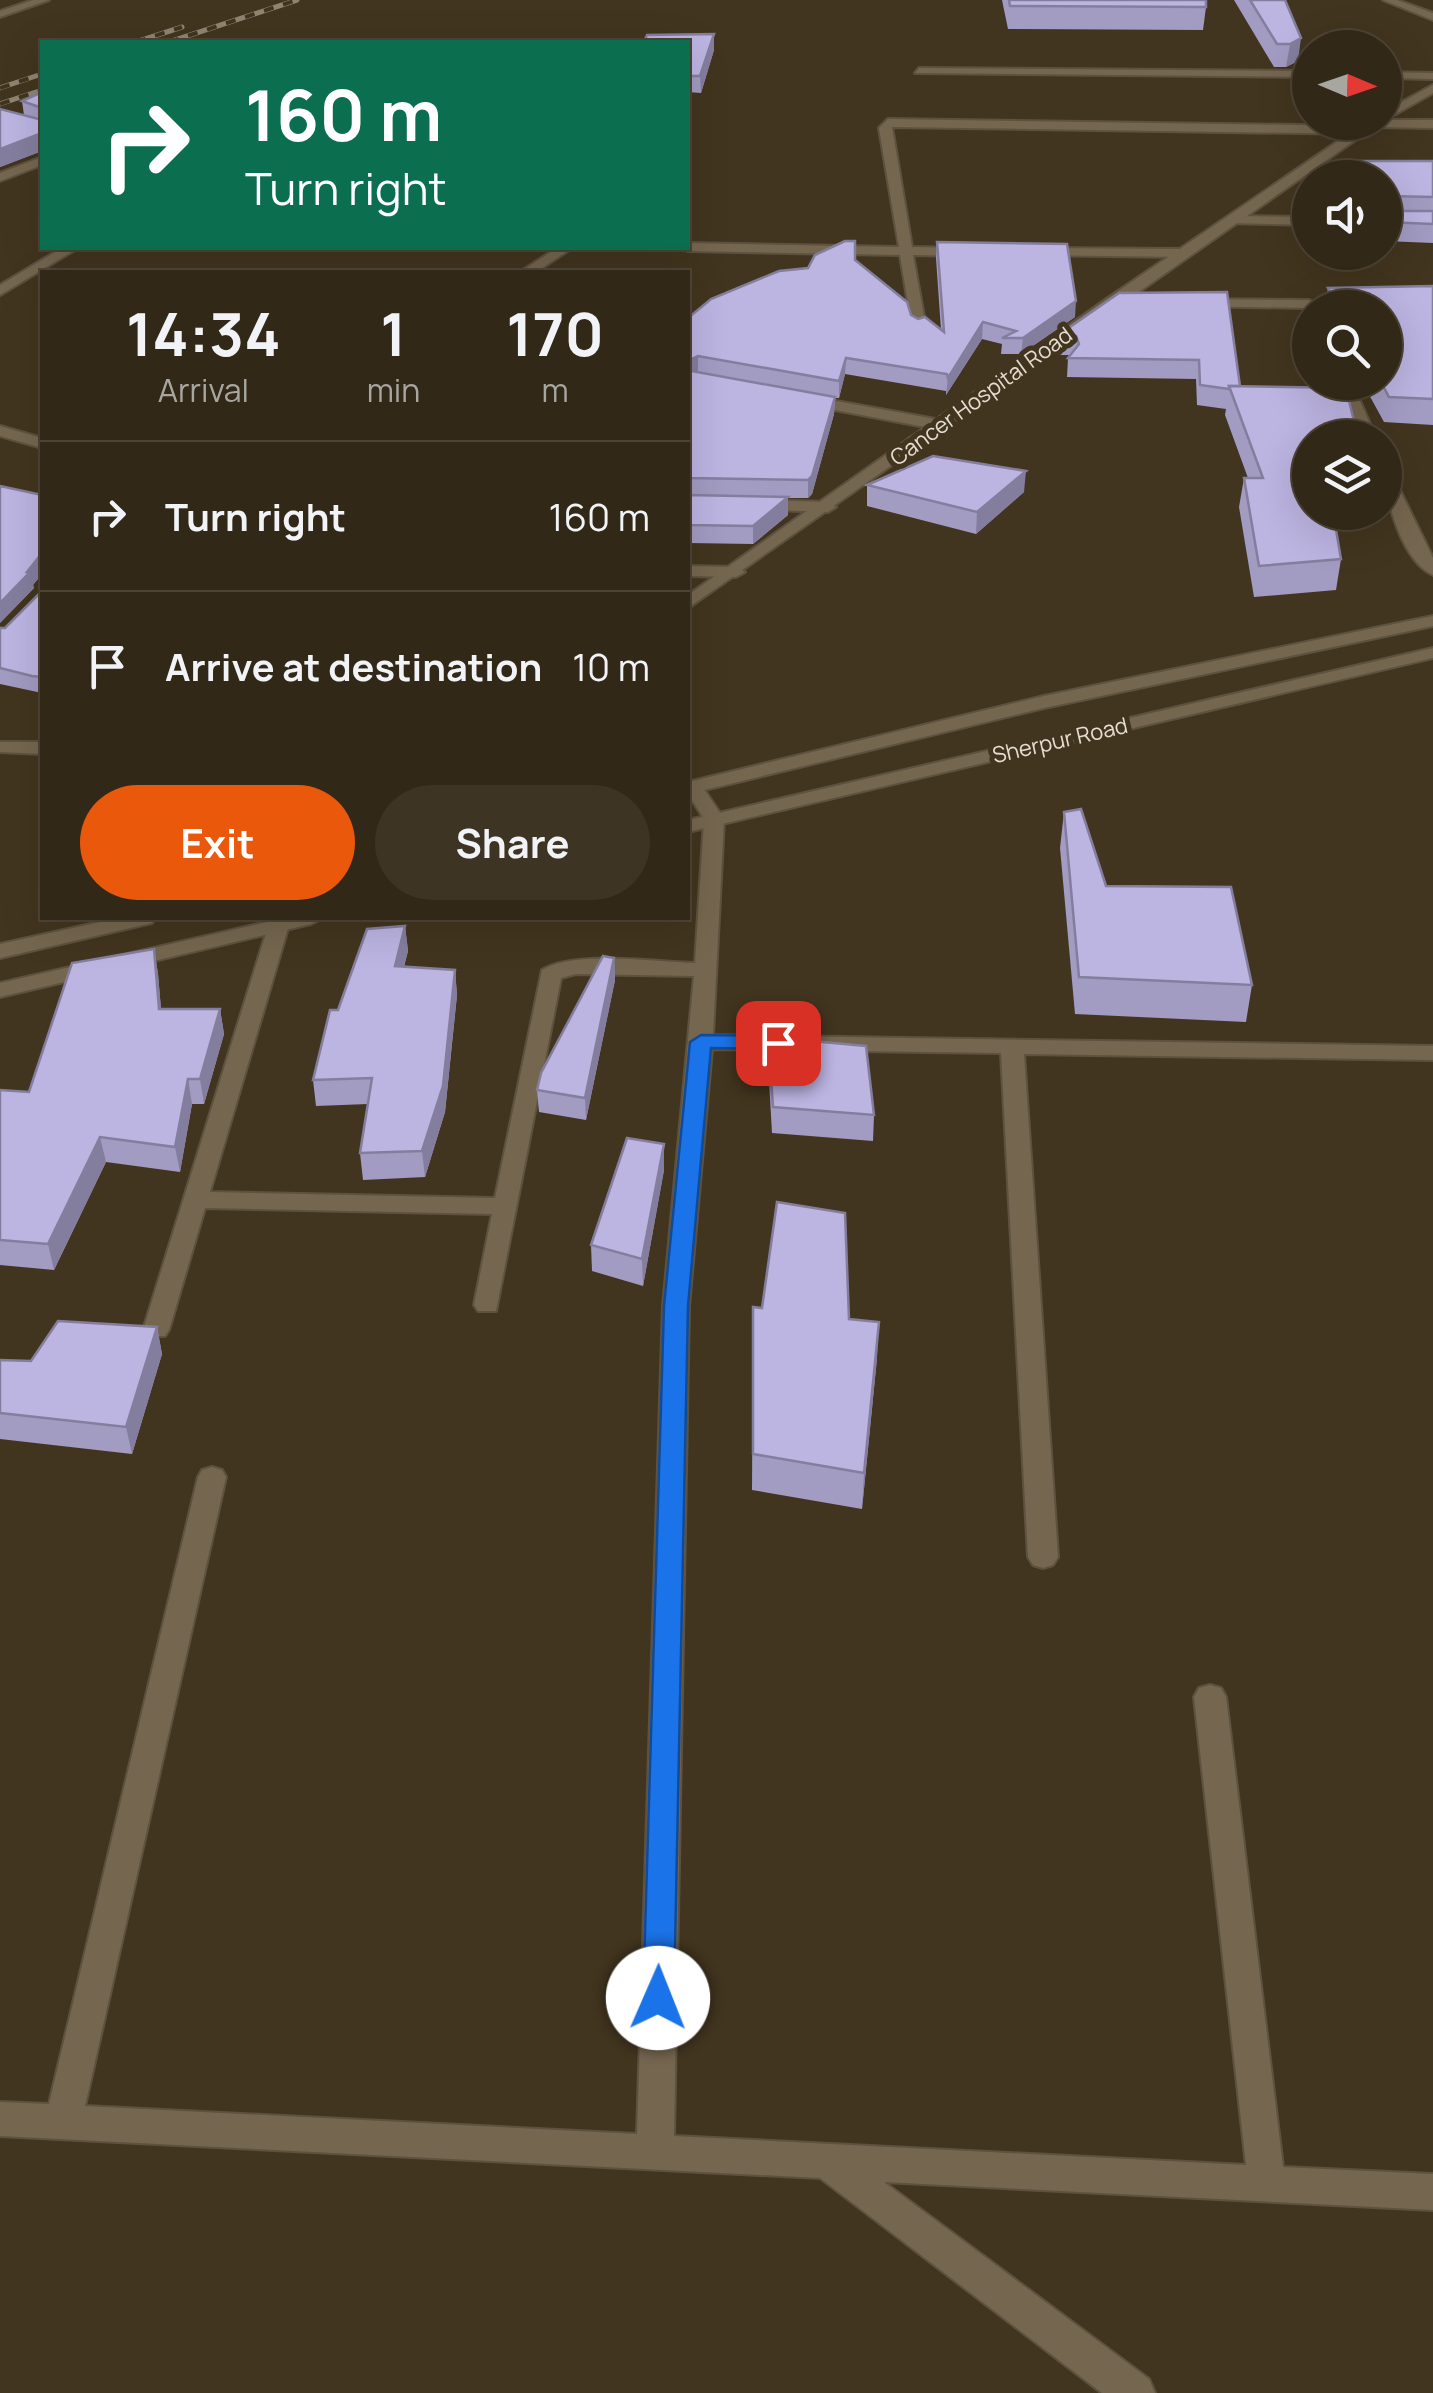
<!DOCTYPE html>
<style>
:root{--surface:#322817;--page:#3d3424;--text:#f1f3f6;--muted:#a8a6a1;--line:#4d4436;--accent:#ea580c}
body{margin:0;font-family:Manrope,sans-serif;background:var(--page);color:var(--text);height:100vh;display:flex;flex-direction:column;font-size:38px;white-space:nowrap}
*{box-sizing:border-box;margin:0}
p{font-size:32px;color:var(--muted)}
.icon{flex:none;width:55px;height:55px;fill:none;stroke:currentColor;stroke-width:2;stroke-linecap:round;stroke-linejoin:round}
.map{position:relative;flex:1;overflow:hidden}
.side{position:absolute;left:40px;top:270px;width:650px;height:650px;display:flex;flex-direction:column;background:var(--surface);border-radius:0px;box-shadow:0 10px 40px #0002,0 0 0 2px var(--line)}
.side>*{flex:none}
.guide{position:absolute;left:40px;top:40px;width:650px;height:210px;border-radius:0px;box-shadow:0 10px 40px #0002,0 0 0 2px var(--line);background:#0b6e4f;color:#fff;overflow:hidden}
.needle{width:65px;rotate:92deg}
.controls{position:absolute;left:1292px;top:30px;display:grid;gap:20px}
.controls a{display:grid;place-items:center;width:110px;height:110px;border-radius:50%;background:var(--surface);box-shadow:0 10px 40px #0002,0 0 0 2px var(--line);font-size:50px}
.pin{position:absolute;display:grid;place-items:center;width:85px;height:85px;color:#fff;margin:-42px;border-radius:20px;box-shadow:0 5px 15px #0006}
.me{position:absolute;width:110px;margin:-55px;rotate:1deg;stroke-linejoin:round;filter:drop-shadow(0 0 8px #0008)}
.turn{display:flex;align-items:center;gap:35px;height:210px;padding:0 40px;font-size:45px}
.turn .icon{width:130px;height:130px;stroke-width:2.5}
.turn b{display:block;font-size:70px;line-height:85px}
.eta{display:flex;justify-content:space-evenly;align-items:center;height:170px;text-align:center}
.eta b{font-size:60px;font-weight:700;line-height:70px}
.cta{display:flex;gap:20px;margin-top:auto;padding:20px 40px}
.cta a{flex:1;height:115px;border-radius:60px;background:var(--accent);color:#fff;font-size:40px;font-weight:700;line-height:115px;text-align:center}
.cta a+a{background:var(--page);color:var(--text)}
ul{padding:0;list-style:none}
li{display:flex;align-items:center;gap:30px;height:150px;padding:0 40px;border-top:2px solid var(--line)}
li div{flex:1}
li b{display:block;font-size:38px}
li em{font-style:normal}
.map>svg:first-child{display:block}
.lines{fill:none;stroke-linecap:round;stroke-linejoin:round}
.service-casing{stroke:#5d523f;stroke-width:4}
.minor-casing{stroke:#5d523f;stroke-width:4}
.tertiary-casing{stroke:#5d523f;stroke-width:4}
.service{fill:#75664f;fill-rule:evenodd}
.minor{fill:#75664f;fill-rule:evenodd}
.tertiary{fill:#75664f;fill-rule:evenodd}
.rail-casing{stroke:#8e8472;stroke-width:5}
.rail{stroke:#42351f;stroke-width:4;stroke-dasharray:10;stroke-linecap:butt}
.wall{fill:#a29bc2}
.shaded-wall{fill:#847e9e}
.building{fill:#bcb4e1;stroke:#847e9e;stroke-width:2.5}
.route{fill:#1a73e8;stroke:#114b97;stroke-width:2.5}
.labels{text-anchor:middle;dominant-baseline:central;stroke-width:10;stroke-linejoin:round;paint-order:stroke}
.far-street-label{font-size:22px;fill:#e5ddd0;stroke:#42351f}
</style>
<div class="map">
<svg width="1433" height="2393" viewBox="0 0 1433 2393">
<rect width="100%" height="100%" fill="#42351f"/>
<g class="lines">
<defs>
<g id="service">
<path d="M33 0H49L0 17V11Z"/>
<path d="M1383 0H1397L1433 13V20Z"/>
<path d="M803 395 941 420 949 425 941 430 798 403 795 400Z"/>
</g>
<g id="minor">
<path d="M919 68 1310 71V77L915 73Z"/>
<path d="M1385 72 1433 73V79L1385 78Z"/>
<path d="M888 119 1364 126 1370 130 1364 134 892 127 912 247 967 248 974 252 967 256 913 255 926 328 919 332 912 328 900 255 688 251 682 248H688V243L899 247 879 128Z"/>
<path d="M1385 120H1433V128L1374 127 1368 123Z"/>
<path d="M42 157V165L0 181V173Z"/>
<path d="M1232 216 1310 217V225L1227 223V217Z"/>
<path d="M62 248H78L0 295V285Z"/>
<path d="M557 248H572L536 272H520Z"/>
<path d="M1037 248 1183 249 1190 253 1183 257 1032 255 1030 252Z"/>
<path d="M1194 299 1309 300 1316 304 1309 308 1189 306V300Z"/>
<path d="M1337 382H1352L1376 438H1360Z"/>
<path d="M0 426 42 438V448L0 436Z"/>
<path d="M1385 471 1393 476 1433 558V575C1403 562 1385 501 1385 471Z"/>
<path d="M758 500 828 502 836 507 828 512 752 509V501Z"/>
<path d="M688 566 736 567 745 572 736 577 688 576Z"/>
<path d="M0 742H42V754L0 752Z"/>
<path d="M693 781 700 783 724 819 713 1035 1433 1046V1060L1024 1054 1058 1557 1053 1565 1043 1568 1033 1565 1028 1557 1001 1053 712 1049 689 1306 674 2136 1246 2165 1194 1697 1199 1688 1210 1685 1221 1688 1226 1697 1283 2167 1433 2174V2210L884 2182 1149 2379 1155 2393H1102L820 2178 0 2136V2102L49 2104 198 1477 202 1470 212 1467 222 1470 226 1477 85 2106 637 2134 663 1306 694 976 576 974 561 978 496 1311H478L474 1305 492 1214 205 1208 169 1330 165 1336H147L143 1330 270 920 278 919 289 925 210 1192 495 1198 542 970C574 950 655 962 695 963L704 819 688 794V782Z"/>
</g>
<g id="tertiary">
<path d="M1433 85V93L1385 120V111Z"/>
<path d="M1366 122H1381L688 608V595L1105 300Z"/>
<path d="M1433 616V626L1044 708 688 794V782L1044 696Z"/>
<path d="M1433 648V658L688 832V820Z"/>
<path d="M118 918H155L152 923 0 958V944Z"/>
<path d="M285 918H322L311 924 0 997V983Z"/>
</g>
</defs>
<use href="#service" class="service-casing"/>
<use href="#minor" class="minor-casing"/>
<use href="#tertiary" class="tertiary-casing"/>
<use href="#service" class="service"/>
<use href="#minor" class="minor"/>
<use href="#tertiary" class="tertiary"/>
<defs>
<g id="rail">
<path d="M136 42 182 27"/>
<path d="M169 42 297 0"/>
<path d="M0 88 42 74"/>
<path d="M0 104 42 90"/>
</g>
</defs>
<use href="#rail" class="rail-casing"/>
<use href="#rail" class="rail"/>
</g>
<g class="wall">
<path d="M1002 0H1206V7L1203 30 1008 29Z"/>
<path d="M1234 0H1285L1298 61 1286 67H1274Z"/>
<path d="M688 42 714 50 701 93 688 92Z"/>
<path d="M42 92V151L0 167V109L24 115 22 101Z"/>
<path d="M1433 161V243L1385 241V178Z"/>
<path d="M1310 210V237H1300L1302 218Z"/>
<path d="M937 242 1075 317 1021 354H1001L1002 344 982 339 946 395V391L845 374 839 398H835L834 414 812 494 808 498H788V515L753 544 688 543V318L808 268 855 260 911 315 941 330 936 258Z"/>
<path d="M1433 286V425L1384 422 1362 382H1385V308H1325L1328 288Z"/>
<path d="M1119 293 1240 386 1310 438 1341 559 1336 590 1254 597 1239 507 1244 478H1248L1225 415 1226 409 1197 405 1196 379 1067 377 1068 358 1070 355H1055L1057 336Z"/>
<path d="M867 485 1024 492 976 534 867 506Z"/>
<path d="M42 495V693L0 684V628H5L42 591V574L33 585 34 588 0 623Z"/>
<path d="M1064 812 1106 886 1252 985 1246 1022 1075 1014 1060 848Z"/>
<path d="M405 926 408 951 404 967 455 970 457 995 445 1112 425 1177 363 1180 360 1153 368 1104 316 1106 313 1080Z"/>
<path d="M154 949 158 974 161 1009H220L224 1034 204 1104H192L180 1172 106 1162 54 1270 0 1265V1090L29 1092Z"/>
<path d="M614 958 615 980 586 1120 539 1112 537 1090Z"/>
<path d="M768 1037 874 1115 873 1141 772 1133 768 1063Z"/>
<path d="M664 1144V1170L643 1286 592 1271 591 1245Z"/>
<path d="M753 1307 849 1319 877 1358 862 1509 752 1490Z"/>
<path d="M157 1327 162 1354 132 1454 0 1439V1360L31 1361Z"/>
</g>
<g class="shaded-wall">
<path d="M714 34V50L701 93 700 76Z"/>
<path d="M1301 38 1298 61 1286 67 1290 44Z"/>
<path d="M42 133V151L0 167V149Z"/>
<path d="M1076 301 1075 317 1021 354 1023 338Z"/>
<path d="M983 322 982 339 946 395 948 378Z"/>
<path d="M698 356V373L688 378V361Z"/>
<path d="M846 358 845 374 839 398V381Z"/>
<path d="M835 397 834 414 812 494 808 498V480Z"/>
<path d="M1026 471 1024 492 976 534 977 512Z"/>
<path d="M788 497V515L753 544V526Z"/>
<path d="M42 553V573L33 585 34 588 0 623V603Z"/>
<path d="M405 926 408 951 397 991 395 966Z"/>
<path d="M154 949 158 974 163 1033 159 1009Z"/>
<path d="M614 958 615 980 586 1120 585 1098Z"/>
<path d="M455 970 457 995 445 1112 425 1177 422 1151Z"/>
<path d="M220 1009 224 1034 204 1104 200 1079Z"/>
<path d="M188 1079 192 1104 180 1172 175 1147Z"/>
<path d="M100 1137 106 1162 54 1270 48 1244Z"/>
<path d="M664 1144V1170L643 1286 642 1259Z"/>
<path d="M879 1322 877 1358 862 1509 864 1473Z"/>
<path d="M157 1327 162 1354 132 1454 126 1427Z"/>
</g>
<g class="building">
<path d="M1009 0H1206V7L1010 6Z"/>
<path d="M1250 0H1285L1301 38 1290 44H1277Z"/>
<path d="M714 34 700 76H688V42H644L647 35Z"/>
<path d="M42 92V133L0 149V109L42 120V108L22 101Z"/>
<path d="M1345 161H1433V197L1388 196 1385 206V178H1333Z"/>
<path d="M1385 208 1388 211H1433V224L1385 222Z"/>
<path d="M1308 210H1310V219L1302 218Z"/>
<path d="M845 241H855V260L907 302 911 315 918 319 925 317 944 332 937 242 1067 244 1076 301 1023 338H1002L1016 331 983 322 948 378 947 374 846 358 839 381 698 356 688 361 691 371 835 397 812 476 808 480 688 478V318L711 299 779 271 808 268 815 255Z"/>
<path d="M1433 286V399L1389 397 1381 382H1385V308H1339L1328 288Z"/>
<path d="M1227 292 1240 386H1229V389L1200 385 1199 360 1068 358 1079 344 1076 336H1057L1119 293Z"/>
<path d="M1229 386 1346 388 1358 438H1310V512H1333L1341 559 1259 566 1244 478H1263Z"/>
<path d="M933 456 1026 471 977 512 867 485Z"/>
<path d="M0 486 42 495V553L27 572H30L0 603Z"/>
<path d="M688 494V495L788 497 753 526 688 525Z"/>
<path d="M42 572V677L32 676 0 668V628H5L42 591Z"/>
<path d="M1081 809 1106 886 1231 887 1252 985 1079 977 1064 812Z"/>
<path d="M405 926 395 966 455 970 443 1086 422 1151 360 1153 372 1078 313 1080 330 1010H338L367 929Z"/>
<path d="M154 949 159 1009H220L200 1079H188L175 1147 100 1137 48 1244 0 1240V1090L29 1092 72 963Z"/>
<path d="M603 956 614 958 585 1098 537 1090 541 1073Z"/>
<path d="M768 1037 866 1046 874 1115 773 1107Z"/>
<path d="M627 1138 664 1144 642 1259 591 1245Z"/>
<path d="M777 1202 845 1213 849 1319 879 1322 864 1473 753 1454V1307L762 1308Z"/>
<path d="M58 1321 157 1327 126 1427 0 1413V1360L31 1361Z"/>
</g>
<path class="route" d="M701 1035 778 1036 789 1043 778 1049 711 1048 688 1306 674 1998 670 2008 658 2012 647 2008 643 1998 664 1306 690 1042Z"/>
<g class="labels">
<g class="far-street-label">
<text transform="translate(981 396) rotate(-36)">Cancer Hospital Road</text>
<text transform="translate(1060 740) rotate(-13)">Sherpur Road</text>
</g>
</g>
</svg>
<div class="controls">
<a><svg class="needle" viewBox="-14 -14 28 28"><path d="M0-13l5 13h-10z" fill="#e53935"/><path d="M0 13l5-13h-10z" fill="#a8a6a1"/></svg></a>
<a><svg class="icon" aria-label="sound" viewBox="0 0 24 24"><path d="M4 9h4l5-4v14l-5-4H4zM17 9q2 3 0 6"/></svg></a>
<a><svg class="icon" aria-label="search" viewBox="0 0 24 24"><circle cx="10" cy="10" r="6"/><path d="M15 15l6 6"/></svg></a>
<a><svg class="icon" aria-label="layers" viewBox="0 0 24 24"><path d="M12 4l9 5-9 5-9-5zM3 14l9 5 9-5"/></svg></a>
</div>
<div class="pin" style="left:778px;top:1043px;background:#d93025"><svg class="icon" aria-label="arrive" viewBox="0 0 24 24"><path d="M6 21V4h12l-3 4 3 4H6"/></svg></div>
<svg class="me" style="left:658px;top:1998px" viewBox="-20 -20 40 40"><circle r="19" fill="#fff"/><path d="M0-13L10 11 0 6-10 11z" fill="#1a73e8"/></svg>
<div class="guide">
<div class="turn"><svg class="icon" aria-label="right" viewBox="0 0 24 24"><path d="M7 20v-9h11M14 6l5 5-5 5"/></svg><div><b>160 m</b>Turn right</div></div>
</div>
<section class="side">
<div class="eta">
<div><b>14:34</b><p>Arrival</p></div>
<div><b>1</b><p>min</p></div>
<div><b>170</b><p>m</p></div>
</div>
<ul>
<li><svg class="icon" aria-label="right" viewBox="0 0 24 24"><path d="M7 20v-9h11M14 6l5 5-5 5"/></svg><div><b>Turn right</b></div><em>160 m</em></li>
<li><svg class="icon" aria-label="arrive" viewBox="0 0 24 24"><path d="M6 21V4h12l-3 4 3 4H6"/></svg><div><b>Arrive at destination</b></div><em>10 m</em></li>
</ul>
<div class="cta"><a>Exit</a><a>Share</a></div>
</section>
</div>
